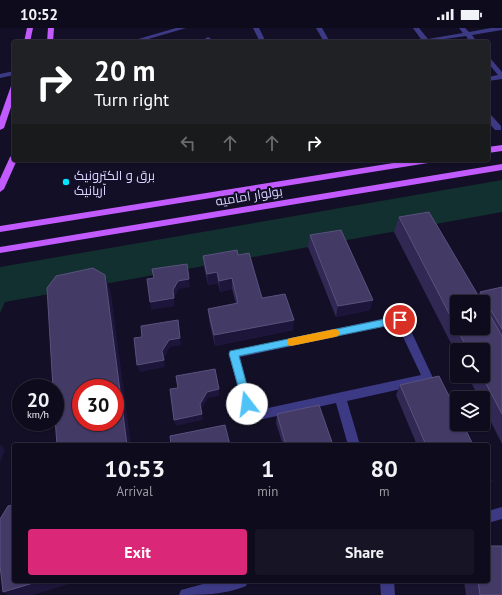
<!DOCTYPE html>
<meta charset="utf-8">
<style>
:root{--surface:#0e0b1c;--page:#171425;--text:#f1f3f6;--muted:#9b9ba3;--line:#2e2b3b;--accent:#db2777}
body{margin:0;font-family:"PT Sans",Cairo,sans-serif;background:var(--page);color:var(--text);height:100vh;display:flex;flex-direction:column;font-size:15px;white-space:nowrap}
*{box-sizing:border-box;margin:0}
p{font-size:13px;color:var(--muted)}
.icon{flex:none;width:22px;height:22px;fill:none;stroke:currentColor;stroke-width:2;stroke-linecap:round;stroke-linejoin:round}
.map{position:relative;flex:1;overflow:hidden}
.sheet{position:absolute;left:12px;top:415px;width:478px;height:140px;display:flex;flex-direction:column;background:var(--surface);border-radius:4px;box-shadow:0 1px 3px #0004,0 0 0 1px var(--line)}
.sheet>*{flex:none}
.hud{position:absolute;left:12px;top:12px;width:478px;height:122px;border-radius:4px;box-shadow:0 1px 3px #0004,0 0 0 1px var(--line);background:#202124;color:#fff;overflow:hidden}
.buttons{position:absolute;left:450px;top:267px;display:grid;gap:8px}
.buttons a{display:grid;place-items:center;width:40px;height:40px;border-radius:4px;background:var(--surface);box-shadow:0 1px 3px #0004,0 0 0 1px var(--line);font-size:20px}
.speed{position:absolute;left:12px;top:351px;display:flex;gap:8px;font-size:20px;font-weight:700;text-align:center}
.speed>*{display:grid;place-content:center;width:52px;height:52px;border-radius:50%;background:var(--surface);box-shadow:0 1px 3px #0004,0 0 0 1px var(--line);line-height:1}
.speed small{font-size:10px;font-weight:400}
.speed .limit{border:6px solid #d22;background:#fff;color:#111}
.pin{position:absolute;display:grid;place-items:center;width:34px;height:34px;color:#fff;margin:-17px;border:2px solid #fff;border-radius:50%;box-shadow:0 1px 4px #0007}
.me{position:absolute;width:44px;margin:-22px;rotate:345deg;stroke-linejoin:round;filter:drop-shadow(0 0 3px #0008)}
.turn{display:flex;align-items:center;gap:14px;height:84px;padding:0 16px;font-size:18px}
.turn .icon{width:52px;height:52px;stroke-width:2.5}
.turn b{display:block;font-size:28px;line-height:34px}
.lanes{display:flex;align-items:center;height:38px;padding:0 16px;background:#0003;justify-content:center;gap:20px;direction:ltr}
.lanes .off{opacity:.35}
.eta{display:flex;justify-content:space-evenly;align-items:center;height:68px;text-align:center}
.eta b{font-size:24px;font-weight:600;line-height:28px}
.cta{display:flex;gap:8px;margin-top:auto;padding:8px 16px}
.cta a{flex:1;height:46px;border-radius:4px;background:var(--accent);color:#fff;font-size:16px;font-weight:600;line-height:46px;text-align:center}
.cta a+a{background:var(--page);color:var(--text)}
.status{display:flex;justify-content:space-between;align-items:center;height:28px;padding:0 20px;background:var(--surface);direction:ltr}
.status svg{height:11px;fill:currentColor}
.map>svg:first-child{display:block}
.green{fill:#12302f}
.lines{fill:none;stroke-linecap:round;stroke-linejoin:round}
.minor{fill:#3d3a85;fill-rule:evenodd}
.major{fill:#c25bff;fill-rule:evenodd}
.wall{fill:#312854;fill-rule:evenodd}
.shaded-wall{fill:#1d163a}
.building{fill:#433a66;stroke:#5a527e;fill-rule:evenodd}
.route{fill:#4fc3f7;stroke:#337fa1}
.slow{fill:#f59e0b}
.poi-dot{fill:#00e5ff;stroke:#130f26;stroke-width:1.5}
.labels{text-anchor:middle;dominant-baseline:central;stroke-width:4;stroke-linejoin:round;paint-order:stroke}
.poi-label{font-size:13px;fill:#d9d4ff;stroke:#130f26;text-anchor:start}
.street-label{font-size:13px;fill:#d9d4ff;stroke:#130f26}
</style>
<div class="status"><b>10:52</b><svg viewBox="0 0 49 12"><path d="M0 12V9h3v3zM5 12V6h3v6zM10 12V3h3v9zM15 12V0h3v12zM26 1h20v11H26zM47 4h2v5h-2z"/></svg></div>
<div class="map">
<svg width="502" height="567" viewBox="0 0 502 567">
<rect width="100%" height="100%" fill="#130f26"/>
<path class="green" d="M502 152V184L5 274 0 285V239Z"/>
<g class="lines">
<g class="minor">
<path d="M176 0H186L138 14H128Z"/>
<path d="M253 0H259L266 14H260Z"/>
<path d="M316 0H322L330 14H324Z"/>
<path d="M413 0H419L428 11 463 5 459 0H465L469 4 491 0H502V2L472 7 477 14H470L466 8 423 14Z"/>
<path d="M208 9 210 10 212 14H206L205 11Z"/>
<path d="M488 29 490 30 502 44V51L488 53V49L498 47 488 35Z"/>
<path d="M14 43V47L0 50V46Z"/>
<path d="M488 87H491L501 98V102H495L488 94Z"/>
<path d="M400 287 404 288 433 350 432 353 428 355 347 373 360 417H348L336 375 250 394 246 393 229 326 230 323ZM397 296 421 347 254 383 240 329Z"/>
<path d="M502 479V491L488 495V483Z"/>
<path d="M214 553H248L246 558C224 567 202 567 179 567L181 562Z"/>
<path d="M380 553H394L395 567H381Z"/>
</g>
<g class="major">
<path d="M27 0H33L30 14H24Z"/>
<path d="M48 0H54L53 14H47Z"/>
<path d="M11 58H14V70L4 100 0 102V89Z"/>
<path d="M502 117V123L488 125V119Z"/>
<path d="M14 126V132H17L4 161 0 164V151L10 129Z"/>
<path d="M412 132H432L428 135 0 204V198Z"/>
<path d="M502 136V142L0 225V219Z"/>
</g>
</g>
<g class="wall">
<path d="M399 189 478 267 480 264 502 259V416L483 378V370H479L468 348H483V322H457V327L394 204ZM457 274H483V300Z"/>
<path d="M310 207 370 282 336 289 308 219Z"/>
<path d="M238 227 262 270 293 302 215 318 209 292 208 281 236 276 232 261 220 264 218 255 208 257 204 239 203 228Z"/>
<path d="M400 357 473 417H417L396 367Z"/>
<path d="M277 386 333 417H283L276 395Z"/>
<path d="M464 553H488L502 567H466Z"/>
</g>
<g class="shaded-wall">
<path d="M217 244 218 255 208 257 207 246Z"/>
<path d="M105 247 111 265 131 417H127Z"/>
<path d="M232 250V261L220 264 219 253Z"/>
<path d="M189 251 190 259 179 261 174 270 173 262 178 253Z"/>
<path d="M174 270 175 278 151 282 150 274Z"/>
<path d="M373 272 370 282 336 289 338 278Z"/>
<path d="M178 292 181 317 170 319 164 330 165 339 140 344 137 337 162 323 169 312Z"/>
<path d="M294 292 293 302 215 318 214 307Z"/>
<path d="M219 361V368L208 370 201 382 200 376 207 364Z"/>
<path d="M202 386 203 392 176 398 174 392Z"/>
<path d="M0 416 5 422 0 435Z"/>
<path d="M40 553H79L33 567H8L3 564Z"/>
</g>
<g class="building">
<path d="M429 184 482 274H457V300H483V275L502 308V386L482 348H483V322H468L399 189Z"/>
<path d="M341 202 373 272 338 278 310 207Z"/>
<path d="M237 222 238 227 249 225 262 270 285 266 294 292 214 307 208 281 238 275 232 250 219 253 217 244 207 246 203 228Z"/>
<path d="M187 236 189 251 178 253 173 262 174 270 150 274 147 251 154 250 152 241Z"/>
<path d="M93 240 105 247 127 417H57L55 390V360H53L47 260 56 248ZM81 360H115V394H81Z"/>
<path d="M502 259V301L480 264Z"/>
<path d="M178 292 180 310 169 312 162 323 164 332 137 337 134 310 142 309 141 298Z"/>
<path d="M215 341 219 361 207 364 200 376 202 386 174 392 170 361 178 360 176 348Z"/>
<path d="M439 348 457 384V396H463L473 417H426L400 357Z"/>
<path d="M319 377 333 417H286L277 386Z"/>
<path d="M225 397 230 417H171L170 408Z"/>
<path d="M488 447 491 453 488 454Z"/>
<path d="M14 477V553H40L3 564 0 537V491L8 478Z"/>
<path d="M488 518H502V567H480L478 553H488Z"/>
</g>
<path class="route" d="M400 288 403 289 404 292 403 294 400 295 239 328 252 376 251 379 247 381 244 379 229 326 230 323Z"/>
<path class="slow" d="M335 301 338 302 340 305 338 308 335 309 291 318 288 317 287 314 288 311 291 310Z"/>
<circle class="poi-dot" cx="66" cy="154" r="4"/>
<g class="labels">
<g class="poi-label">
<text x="74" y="147">برق و الکترونیک<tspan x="74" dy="15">آریانیک</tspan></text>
</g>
<g class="street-label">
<text transform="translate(249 168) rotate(-9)">بولوار امامیه</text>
</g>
</g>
</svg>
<div class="buttons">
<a><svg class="icon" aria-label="sound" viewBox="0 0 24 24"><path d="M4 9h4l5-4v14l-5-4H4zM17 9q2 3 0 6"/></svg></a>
<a><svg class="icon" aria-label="search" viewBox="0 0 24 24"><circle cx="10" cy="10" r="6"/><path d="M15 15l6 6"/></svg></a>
<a><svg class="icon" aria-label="layers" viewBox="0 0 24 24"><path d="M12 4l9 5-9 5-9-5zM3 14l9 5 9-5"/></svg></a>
</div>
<div class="speed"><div>20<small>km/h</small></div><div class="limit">30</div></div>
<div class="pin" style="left:400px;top:292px;background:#d93025"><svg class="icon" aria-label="arrive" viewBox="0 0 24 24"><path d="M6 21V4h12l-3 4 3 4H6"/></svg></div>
<svg class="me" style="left:247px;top:376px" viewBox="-20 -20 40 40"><circle r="19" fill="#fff"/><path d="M0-13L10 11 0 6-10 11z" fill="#4fc3f7"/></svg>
<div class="hud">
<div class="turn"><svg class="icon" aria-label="right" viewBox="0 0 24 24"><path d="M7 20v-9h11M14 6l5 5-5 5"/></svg><div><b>20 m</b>Turn right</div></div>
<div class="lanes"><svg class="icon off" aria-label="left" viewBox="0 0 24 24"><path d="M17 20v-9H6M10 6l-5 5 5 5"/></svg><svg class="icon off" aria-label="ahead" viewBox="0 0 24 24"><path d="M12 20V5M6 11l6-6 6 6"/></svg><svg class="icon off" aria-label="ahead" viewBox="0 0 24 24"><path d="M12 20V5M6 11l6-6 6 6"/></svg><svg class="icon" aria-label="right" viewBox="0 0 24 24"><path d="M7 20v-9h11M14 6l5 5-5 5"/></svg></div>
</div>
<section class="sheet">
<div class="eta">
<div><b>10:53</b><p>Arrival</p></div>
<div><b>1</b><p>min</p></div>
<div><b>80</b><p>m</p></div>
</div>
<div class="cta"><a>Exit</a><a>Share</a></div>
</section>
</div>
